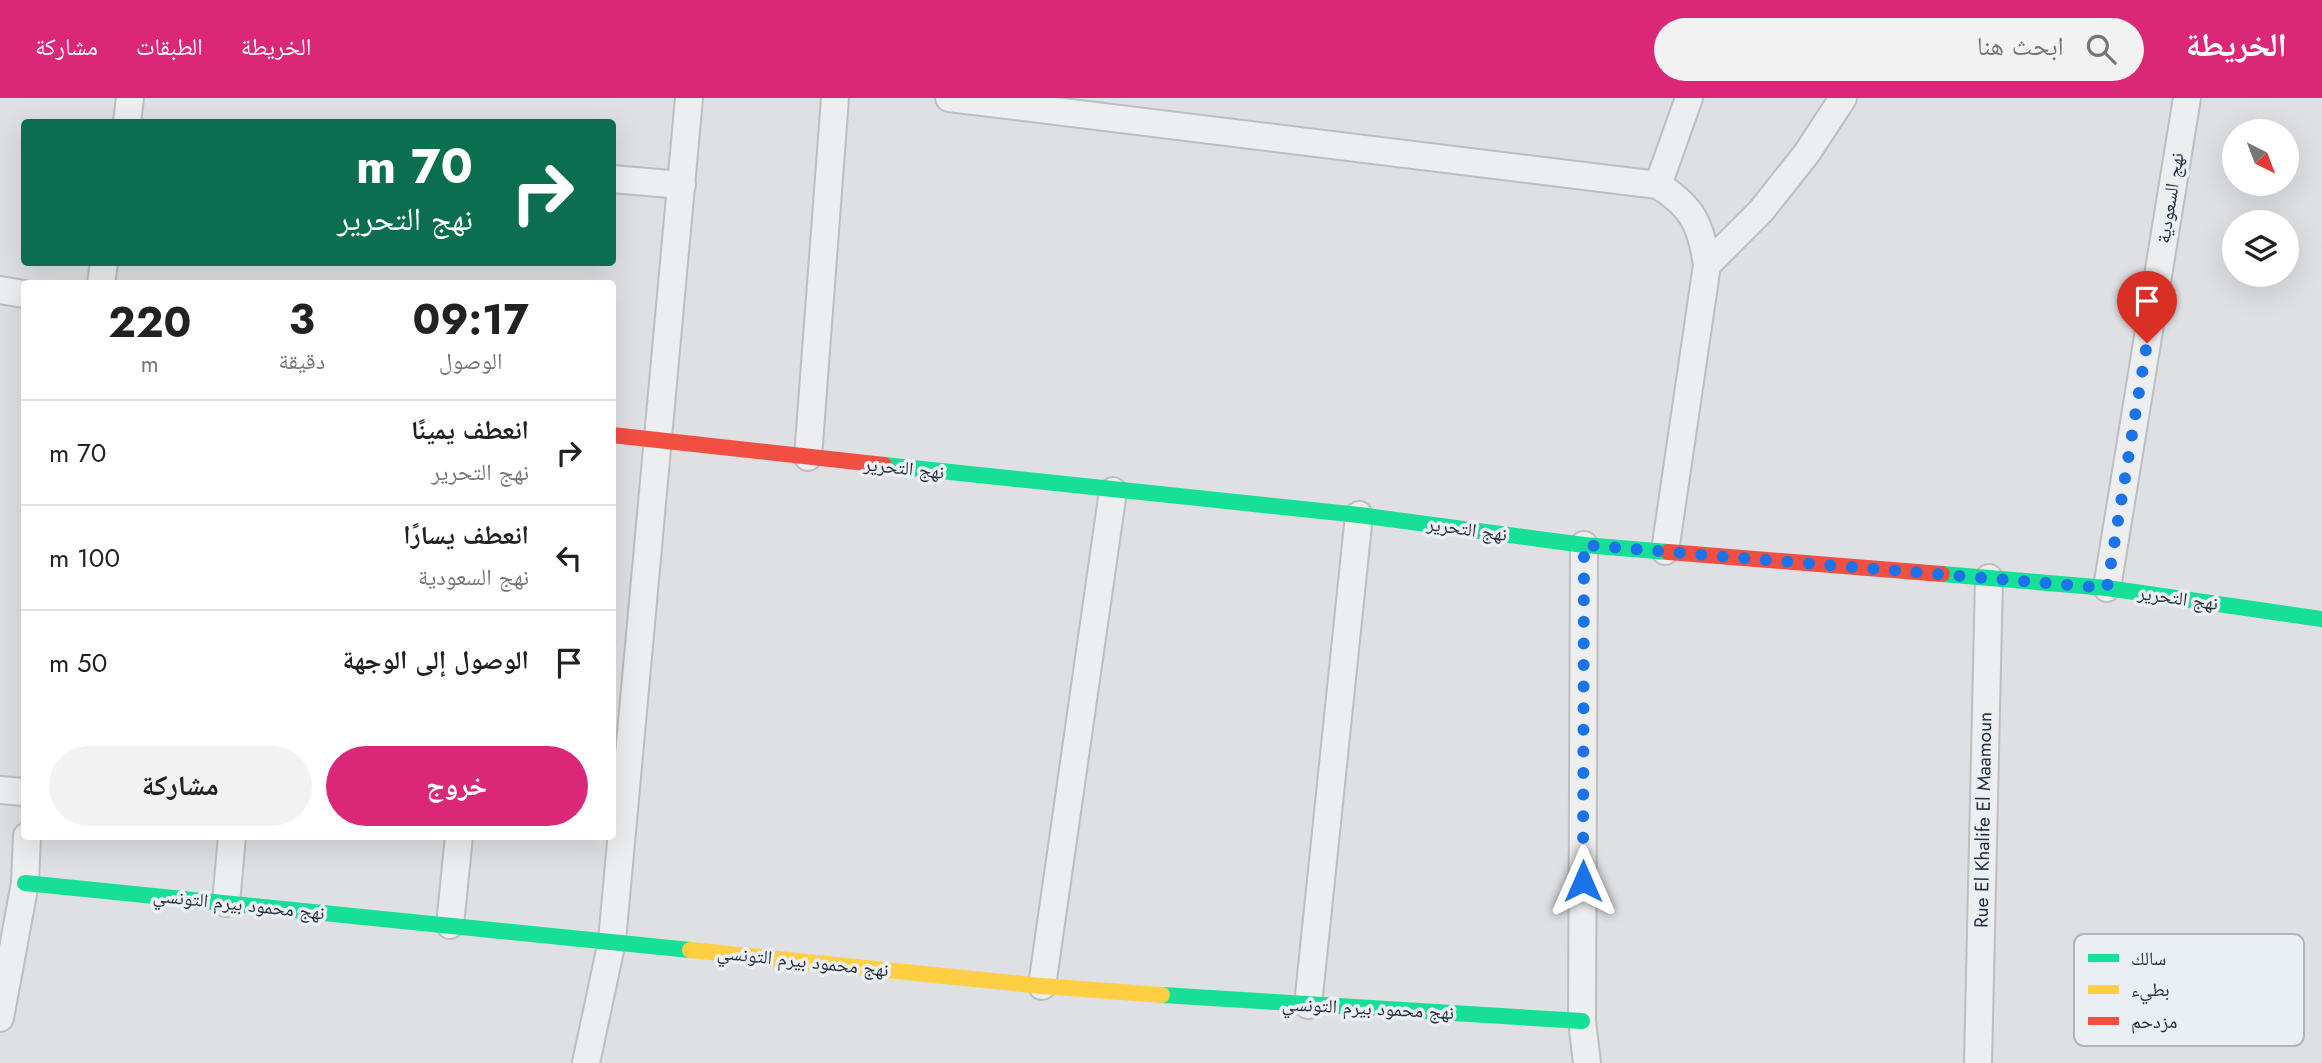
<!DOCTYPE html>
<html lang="ar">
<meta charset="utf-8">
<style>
:root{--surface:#fff;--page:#f2f2f2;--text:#222;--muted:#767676;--line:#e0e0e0;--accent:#db2777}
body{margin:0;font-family:Jost,"Noto Naskh Arabic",sans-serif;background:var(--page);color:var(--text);direction:rtl;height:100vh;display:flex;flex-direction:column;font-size:26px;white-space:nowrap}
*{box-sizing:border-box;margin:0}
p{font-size:23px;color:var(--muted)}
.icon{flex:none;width:38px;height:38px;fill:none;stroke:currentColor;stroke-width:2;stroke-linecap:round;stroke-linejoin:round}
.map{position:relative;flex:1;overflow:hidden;direction:ltr}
.details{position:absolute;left:21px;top:182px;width:595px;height:560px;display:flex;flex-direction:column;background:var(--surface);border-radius:7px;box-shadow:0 7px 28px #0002;direction:rtl}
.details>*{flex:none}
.banner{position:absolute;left:21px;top:21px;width:595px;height:147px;border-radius:7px;box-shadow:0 7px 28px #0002;direction:rtl;background:#0b6e4f;color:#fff;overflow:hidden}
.needle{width:46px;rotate:138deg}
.fabs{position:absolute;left:2222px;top:21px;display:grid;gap:14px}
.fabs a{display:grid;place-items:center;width:77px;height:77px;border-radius:50%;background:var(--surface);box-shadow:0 7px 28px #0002;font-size:35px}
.pin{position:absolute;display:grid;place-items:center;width:60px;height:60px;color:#fff;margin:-72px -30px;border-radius:50% 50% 50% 0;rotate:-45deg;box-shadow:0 0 7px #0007}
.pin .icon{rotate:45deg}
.me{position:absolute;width:77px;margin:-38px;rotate:0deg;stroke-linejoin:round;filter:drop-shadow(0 0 5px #0008)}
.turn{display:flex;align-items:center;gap:24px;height:147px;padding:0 28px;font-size:32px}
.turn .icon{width:91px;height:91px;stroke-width:2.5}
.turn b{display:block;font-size:49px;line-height:60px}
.eta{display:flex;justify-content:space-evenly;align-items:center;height:119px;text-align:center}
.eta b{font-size:42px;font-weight:700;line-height:49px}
.action{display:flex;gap:14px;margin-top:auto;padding:14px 28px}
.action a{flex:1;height:80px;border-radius:42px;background:var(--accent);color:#fff;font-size:28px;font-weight:700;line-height:80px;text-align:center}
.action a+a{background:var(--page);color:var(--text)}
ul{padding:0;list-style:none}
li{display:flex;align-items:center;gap:21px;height:105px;padding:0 28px;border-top:2px solid var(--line)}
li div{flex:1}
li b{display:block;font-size:26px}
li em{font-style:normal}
header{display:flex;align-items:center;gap:42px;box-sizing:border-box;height:98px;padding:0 35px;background:var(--accent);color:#fff}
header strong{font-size:33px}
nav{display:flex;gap:38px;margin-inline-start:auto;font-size:24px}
.search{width:490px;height:63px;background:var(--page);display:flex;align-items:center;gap:18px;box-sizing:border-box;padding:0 24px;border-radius:38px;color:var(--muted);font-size:26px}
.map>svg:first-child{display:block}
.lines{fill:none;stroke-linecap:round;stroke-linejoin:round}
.street-casing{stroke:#bcbec1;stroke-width:30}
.street{stroke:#edeef0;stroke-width:26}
.fast{stroke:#16e098;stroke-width:16}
.slow{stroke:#ffcf43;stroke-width:16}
.jam{stroke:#f24e42;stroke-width:16}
.route{stroke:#1a73e8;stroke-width:12;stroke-dasharray:0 21.6}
.labels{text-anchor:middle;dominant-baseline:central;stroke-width:7;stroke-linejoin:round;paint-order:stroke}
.street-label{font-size:19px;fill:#252f3c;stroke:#eaeff4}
.key{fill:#eaeff4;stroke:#afb5bd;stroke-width:2}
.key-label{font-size:19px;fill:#252f3c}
</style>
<header>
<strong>الخريطة</strong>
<div class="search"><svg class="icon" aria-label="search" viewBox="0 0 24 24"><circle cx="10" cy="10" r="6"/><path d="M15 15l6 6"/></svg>ابحث هنا</div>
<nav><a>الخريطة</a><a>الطبقات</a><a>مشاركة</a></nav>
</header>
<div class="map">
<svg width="2322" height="965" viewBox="0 0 2322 965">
<rect width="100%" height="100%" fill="#dee0e3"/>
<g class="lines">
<defs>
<g id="street">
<path d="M949 0 1658 87C1693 109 1701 127 1707 167L1665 453"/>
<path d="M127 24 130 0"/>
<path d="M612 81 682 87"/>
<path d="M1658 87 1689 0"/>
<path d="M1707 167 1761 113 1807 55 1843 0"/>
<path d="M101 186 104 164"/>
<path d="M0 192 24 196"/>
<path d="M808 359 835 0"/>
<path d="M1584 447 1582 923 1587 965"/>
<path d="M2107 490 2187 0"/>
<path d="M0 692 24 694"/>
<path d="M226 805 232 738"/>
<path d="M450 827 459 738"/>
<path d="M1042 888 1113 393"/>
<path d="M1308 907 1359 417"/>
<path d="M0 920 25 785 27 738"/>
<path d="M586 965 612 843 689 0"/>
<path d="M1978 965 1989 480"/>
</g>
</defs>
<use href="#street" class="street-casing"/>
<use href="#street" class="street"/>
<g class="fast">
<path d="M884 367 1359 417 1584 447 1668 454"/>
<path d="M1942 476 2107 490 2322 521"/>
<path d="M25 785 690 852"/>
<path d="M1162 897 1582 923"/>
</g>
<path class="slow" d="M690 852 1042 888 1162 897"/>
<g class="jam">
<path d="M612 337 884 367"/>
<path d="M1668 454 1942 476"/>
</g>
</g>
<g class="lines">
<path class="route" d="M1583 783 1584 447 2107 490 2147 245"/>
</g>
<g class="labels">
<g class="street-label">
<text transform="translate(2170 100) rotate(-81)">نهج السعودية</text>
<text transform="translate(904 370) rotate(6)">نهج التحرير</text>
<text transform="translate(1467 431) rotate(8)">نهج التحرير</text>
<text transform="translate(2178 500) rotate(8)">نهج التحرير</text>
<text transform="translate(1983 722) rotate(-89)">Rue El Khalife El Maamoun</text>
<text transform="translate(239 806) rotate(6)">نهج محمود بيرم التونسي</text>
<text transform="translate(803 863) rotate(6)">نهج محمود بيرم التونسي</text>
<text transform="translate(1368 910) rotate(3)">نهج محمود بيرم التونسي</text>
</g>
</g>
<rect x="2074" y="836" width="230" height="112" rx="10" class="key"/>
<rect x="2088" y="856" width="31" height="8" fill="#16e098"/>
<rect x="2088" y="887" width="31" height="9" fill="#ffcf43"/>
<rect x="2088" y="919" width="31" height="8" fill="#f24e42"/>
<g class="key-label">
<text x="2131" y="867">سالك</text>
<text x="2131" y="898">بطيء</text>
<text x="2131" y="930">مزدحم</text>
</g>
</svg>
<div class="fabs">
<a><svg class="needle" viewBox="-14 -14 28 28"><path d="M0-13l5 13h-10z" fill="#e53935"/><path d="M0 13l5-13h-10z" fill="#767676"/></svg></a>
<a><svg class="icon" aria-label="layers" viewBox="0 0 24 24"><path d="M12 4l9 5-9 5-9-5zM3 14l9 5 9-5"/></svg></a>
</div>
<div class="pin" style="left:2147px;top:245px;background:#d93025"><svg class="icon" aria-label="arrive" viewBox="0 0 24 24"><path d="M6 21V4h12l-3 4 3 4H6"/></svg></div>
<svg class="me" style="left:1583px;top:783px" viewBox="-20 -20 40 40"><path d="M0-17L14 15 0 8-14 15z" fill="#1a73e8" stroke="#fff" stroke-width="4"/></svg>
<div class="banner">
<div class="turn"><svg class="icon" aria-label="right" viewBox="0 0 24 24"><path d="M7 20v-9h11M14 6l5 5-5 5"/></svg><div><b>70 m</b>نهج التحرير</div></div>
</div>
<section class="details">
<div class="eta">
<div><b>09:17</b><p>الوصول</p></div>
<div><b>3</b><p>دقيقة</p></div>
<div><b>220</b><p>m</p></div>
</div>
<ul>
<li><svg class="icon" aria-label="right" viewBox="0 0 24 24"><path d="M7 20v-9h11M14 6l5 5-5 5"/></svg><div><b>انعطف يمينًا</b><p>نهج التحرير</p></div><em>70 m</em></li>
<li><svg class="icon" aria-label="left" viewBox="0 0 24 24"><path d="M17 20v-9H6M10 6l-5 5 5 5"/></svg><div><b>انعطف يسارًا</b><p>نهج السعودية</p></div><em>100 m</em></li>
<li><svg class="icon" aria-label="arrive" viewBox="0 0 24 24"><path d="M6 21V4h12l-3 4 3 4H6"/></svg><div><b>الوصول إلى الوجهة</b></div><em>50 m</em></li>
</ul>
<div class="action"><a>خروج</a><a>مشاركة</a></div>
</section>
</div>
